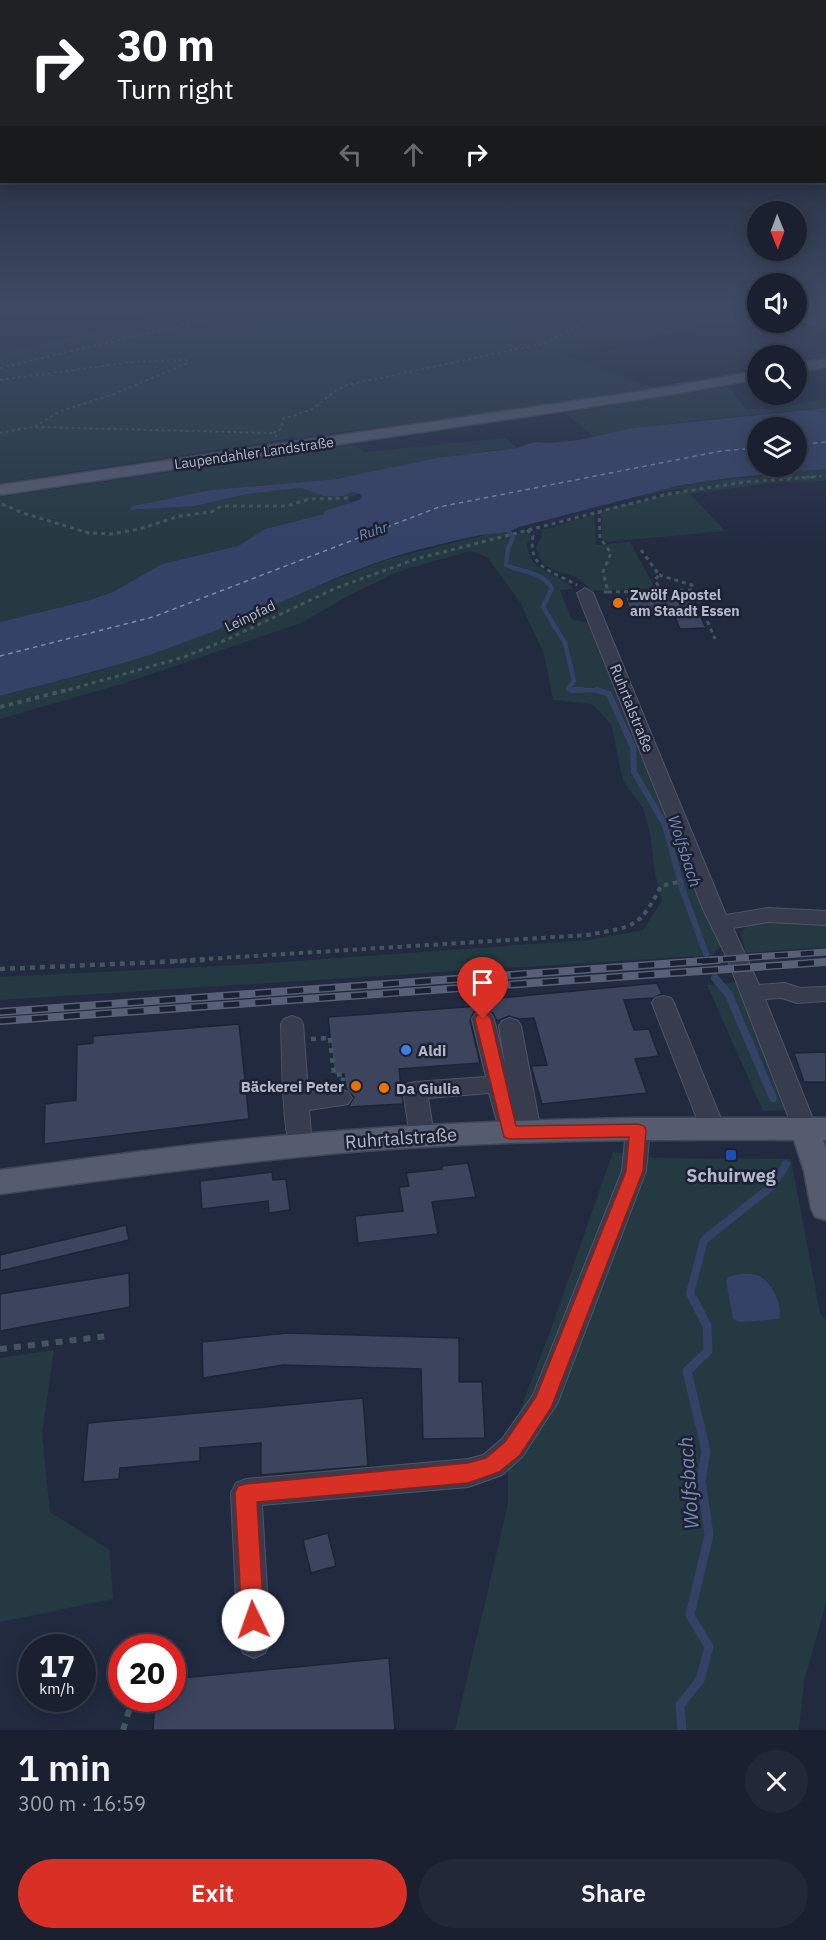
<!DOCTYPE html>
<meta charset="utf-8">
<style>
:root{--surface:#1a2030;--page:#232838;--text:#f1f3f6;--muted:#9fa3ab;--line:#383e4c;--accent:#d93025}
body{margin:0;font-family:"IBM Plex Sans",sans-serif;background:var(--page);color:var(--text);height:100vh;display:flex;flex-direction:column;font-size:22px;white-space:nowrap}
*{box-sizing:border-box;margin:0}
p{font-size:20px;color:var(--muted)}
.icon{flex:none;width:33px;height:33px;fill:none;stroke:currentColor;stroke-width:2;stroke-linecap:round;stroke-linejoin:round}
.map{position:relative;height:1730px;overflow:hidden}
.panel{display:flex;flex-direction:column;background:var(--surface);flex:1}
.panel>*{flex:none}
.guide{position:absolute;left:0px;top:0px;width:826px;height:183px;box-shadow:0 3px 15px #0003,0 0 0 2px var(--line);background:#202124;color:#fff;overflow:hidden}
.needle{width:39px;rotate:179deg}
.controls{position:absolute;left:747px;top:201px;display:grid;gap:12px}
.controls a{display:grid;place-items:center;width:60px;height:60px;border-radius:50%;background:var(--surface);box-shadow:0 3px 15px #0003,0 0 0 2px var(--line);font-size:30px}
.speed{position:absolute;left:18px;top:1634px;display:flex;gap:12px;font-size:30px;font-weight:700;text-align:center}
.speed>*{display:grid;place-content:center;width:78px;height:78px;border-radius:50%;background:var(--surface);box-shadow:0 3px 15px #0003,0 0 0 2px var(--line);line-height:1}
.speed small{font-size:15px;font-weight:400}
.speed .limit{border:9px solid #d22;background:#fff;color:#111}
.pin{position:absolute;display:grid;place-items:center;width:51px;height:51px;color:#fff;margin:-62px -26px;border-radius:50% 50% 50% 0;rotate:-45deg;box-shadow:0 0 6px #0007}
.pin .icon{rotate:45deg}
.me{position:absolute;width:66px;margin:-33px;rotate:357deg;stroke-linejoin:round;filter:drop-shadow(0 0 4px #0008)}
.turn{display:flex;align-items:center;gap:21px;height:126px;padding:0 18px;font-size:27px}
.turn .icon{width:78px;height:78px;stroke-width:2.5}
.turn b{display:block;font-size:42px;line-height:51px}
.lanes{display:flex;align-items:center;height:57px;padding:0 18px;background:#0003;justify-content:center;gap:30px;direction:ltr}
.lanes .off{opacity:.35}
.round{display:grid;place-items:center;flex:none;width:63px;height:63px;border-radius:32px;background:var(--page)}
.overview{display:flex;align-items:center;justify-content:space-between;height:102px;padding:0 18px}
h1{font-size:36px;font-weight:600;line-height:45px}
.action{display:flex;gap:12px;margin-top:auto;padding:12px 18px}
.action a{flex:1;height:69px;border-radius:36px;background:var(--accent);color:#fff;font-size:24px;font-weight:600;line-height:69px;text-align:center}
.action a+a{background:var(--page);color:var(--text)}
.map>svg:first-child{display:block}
.green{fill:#243941}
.water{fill:#354268;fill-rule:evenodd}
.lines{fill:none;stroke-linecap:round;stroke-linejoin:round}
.stream-far4{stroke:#354268;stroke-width:4}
.stream-far3{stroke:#354268;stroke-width:4.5}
.stream-far2{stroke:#354268;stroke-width:6}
.stream-far1{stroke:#354268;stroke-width:8}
.stream{stroke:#354268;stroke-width:9}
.ferry{stroke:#7889b4;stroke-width:1.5;stroke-dasharray:4.5 4;stroke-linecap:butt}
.building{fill:#3c445e;stroke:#1e2436;stroke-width:1.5}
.minor-casing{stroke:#4f5567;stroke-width:2}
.major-casing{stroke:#404658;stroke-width:3}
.path-far4{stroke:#43565e;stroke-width:2;stroke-dasharray:3 3;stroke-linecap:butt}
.path-far3{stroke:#43565e;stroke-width:3;stroke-dasharray:4 4;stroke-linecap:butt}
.path-far2{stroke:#43565e;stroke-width:4;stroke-dasharray:4.5 4.5;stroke-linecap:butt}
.path-far1{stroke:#43565e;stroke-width:4.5;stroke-dasharray:5 5;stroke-linecap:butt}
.path{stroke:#43565e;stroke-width:6;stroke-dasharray:7 7;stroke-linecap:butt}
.minor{fill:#373d4f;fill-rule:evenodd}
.major{fill:#555c70;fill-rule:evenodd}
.rail-far1-casing{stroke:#586077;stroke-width:7}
.rail-casing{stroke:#586077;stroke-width:8}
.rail-far1{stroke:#1c2234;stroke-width:4.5;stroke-dasharray:13;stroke-linecap:butt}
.rail{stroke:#1c2234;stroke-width:5;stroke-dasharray:16;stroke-linecap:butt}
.route{fill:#d93025;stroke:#8d1f18;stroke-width:1.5}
.food-dot{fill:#e8710a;stroke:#1c2234;stroke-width:2}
.shop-dot{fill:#3f7fe0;stroke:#1c2234;stroke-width:2}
.transit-dot{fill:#1a4fb4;stroke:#1c2234;stroke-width:2}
.labels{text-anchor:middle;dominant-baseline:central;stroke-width:5;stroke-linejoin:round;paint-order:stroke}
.far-street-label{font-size:14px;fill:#b3b8ca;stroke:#1c2234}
.far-water-label{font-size:14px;font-style:italic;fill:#7889b4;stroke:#1c2234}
.far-poi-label{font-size:14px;font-weight:bold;fill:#b3b8ca;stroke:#1c2234;text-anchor:start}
.street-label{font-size:15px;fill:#b3b8ca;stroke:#1c2234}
.poi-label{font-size:15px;font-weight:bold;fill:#b3b8ca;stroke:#1c2234;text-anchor:start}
.water-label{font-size:16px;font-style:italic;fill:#7889b4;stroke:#1c2234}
.near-street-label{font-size:18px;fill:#b3b8ca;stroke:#1c2234}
.near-poi-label{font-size:18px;font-weight:bold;fill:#b3b8ca;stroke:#1c2234}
.near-water-label{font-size:20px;font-style:italic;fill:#7889b4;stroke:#1c2234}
</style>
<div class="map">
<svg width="826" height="1730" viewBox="0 0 826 1730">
<rect width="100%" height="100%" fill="#222a40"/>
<g class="green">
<path d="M197 308H721L731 313 757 310 758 316 564 355 655 388 515 410 287 439 0 483V353Z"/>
<path d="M728 387 746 409 775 408 826 399V408C748 415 670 421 593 436L565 413Z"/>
<path d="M506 438 517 448 492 450 337 479 211 490 132 506 131 510 195 506 247 494 301 488 324 496H343L351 492 360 493 348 499 351 503 324 511V514L265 529 238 546 162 564 113 592 90 600 0 622V497L355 445 364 452Z"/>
<path d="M826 469V481L771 483 690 494 725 531 606 542 602 538 601 513 604 509 683 491 681 488 623 499C690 481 758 476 826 469Z"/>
<path d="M594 515 596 545 630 542 655 588 591 591C588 588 584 582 581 580 562 568 542 576 536 547L542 536V530Z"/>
<path d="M500 531 529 534 531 537 527 544C529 573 557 572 574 589L560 590 572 620 594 623 723 944 712 955 0 1000V977L239 965 589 940 643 930 662 900 655 874 650 833 643 808 623 781 611 724 592 704 553 700 544 654 520 602 487 557 470 551 400 571 350 595 301 623 125 683 0 719V696L101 670 181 644 315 587 389 559Z"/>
<path d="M777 920 826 925V947L746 953 740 932 752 923Z"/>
<path d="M737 982 787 1110 763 1111 707 985Z"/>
<path d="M613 1152 654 1158 791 1159 820 1313 826 1320V1603L804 1682 799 1730H455L508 1504V1442L551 1329Z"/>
<path d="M54 1350 42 1434 50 1512 110 1550 113 1599 0 1622V1358Z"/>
</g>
<g class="water">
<path d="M826 408V469L729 478 677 486 519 527C508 534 493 533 480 535 449 542 417 549 387 559 316 583 250 619 180 644 122 666 60 680 0 696V622L90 600 113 592 162 564 238 546 265 529 324 514V511L359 500 362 497 359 493 351 492 343 496H323L301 488 247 494 195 506 130 510 132 506 211 490 337 479 437 458 517 448 535 442 551 443 579 440 633 428ZM758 428H796V466H758Z"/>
<path d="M739 1274C746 1274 753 1273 759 1276 771 1281 784 1306 779 1319L740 1322 733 1319 726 1281 728 1277Z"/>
</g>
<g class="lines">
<g class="stream-far4">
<path d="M800 363 826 359"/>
<path d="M650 390 690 383"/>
</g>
<path class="stream-far3" d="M505 525 513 538 508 548 506 565C523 573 541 571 552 588L543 607 565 643 574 681 568 689C579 692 590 688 602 692"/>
<g class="stream-far2">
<path d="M572 690H582"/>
<path d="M597 690 609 694 633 747 634 772 665 825 683 891 706 954"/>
</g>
<g class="stream-far1">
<path d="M715 978 729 995 773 1098"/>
<path d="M694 1302 690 1293 704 1240 772 1186 786 1164"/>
</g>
<path class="stream" d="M682 1730 680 1705 700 1680 709 1647 690 1615 709 1535 701 1481 706 1451 687 1371 708 1351 707 1326 694 1300"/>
<g class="ferry">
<path d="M796 445 826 442"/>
<path d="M0 656 153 617 439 507 721 451 758 448"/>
</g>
</g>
<g class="building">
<path d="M691 595 706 628 680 629 674 614 632 615 625 597Z"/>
<path d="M657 983 662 994 653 998 624 1000 634 1030 649 1029 659 1056 635 1059 647 1093 542 1104 531 1066 547 1065 534 1018 519 1019 509 1016 497 1021 493 1013 484 1009 474 1012 470 1020 480 1063 399 1069 403 1104 348 1107 354 1097 346 1089 344 1074 334 1075 328 1017 492 1005 490 999Z"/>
<path d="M239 1024 249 1119 44 1144 45 1104 76 1100 77 1045 93 1043V1036Z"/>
<path d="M826 1052V1082H804L794 1053Z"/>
<path d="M468 1163 476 1197 432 1202 438 1234 358 1243 355 1216 403 1211 399 1187 409 1186 406 1173 442 1169V1166Z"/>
<path d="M272 1172 273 1180 286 1179 290 1210 269 1213 268 1201 202 1209 200 1181Z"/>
<path d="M126 1225 129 1240 0 1271V1255Z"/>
<path d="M129 1273 130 1307 0 1331V1294Z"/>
<path d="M287 1333 459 1338V1382H482L485 1438 423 1439 421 1369 283 1365 203 1378 202 1342Z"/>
<path d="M363 1398 368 1466 261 1475V1443L200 1448V1461L120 1468 119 1479 83 1482 88 1423Z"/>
<path d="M328 1533 336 1566 311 1573 303 1540Z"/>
<path d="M389 1658 395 1730H153L155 1698H172V1679Z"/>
</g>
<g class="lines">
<defs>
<g id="minor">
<path d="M796 312 826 321V328L796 319Z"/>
<path d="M585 588 593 593 726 915 768 908 826 911V925L768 922 733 928 759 985 785 983 800 988 826 987V1001L797 1003 782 998 765 999 817 1129 813 1135 805 1138 797 1135 793 1129 727 958 703 909 577 593Z"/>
<path d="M663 996 671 998 674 1003 725 1129 721 1135 713 1138 705 1135 701 1129 652 1003 655 998Z"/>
<path d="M483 1011 491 1014 494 1019 505 1064 499 1026 502 1021 510 1018 518 1021 521 1026 541 1132 537 1138 529 1141 520 1137 510 1142 502 1139 489 1093 428 1098 434 1136 430 1142 422 1145 414 1142 410 1136 403 1090 407 1084 415 1082 486 1077 472 1019 475 1014Z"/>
<path d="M292 1016 300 1019 303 1024 308 1093 340 1089 348 1092 352 1098 348 1104 309 1110 312 1145 308 1151 300 1154 292 1151C282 1135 282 1049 281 1024L284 1019Z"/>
<path d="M638 1121 646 1124 650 1130 646 1171 558 1402 522 1457 502 1475 468 1487 262 1505 270 1642 265 1653 254 1658 243 1653 238 1642 231 1493 236 1483 246 1479 468 1459 483 1455 502 1439 533 1395 622 1171 626 1130 630 1124Z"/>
</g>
<g id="major">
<path d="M826 359V367L796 372V364Z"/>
<path d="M758 371V379L663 396 0 495V485L663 388Z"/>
<path d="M629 1118H826V1140H823L826 1148V1220L815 1217 811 1208 804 1171 794 1140C651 1139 507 1140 364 1151 242 1161 121 1178 0 1194V1170C101 1157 201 1142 302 1134 411 1124 520 1120 629 1118Z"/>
</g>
</defs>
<use href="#minor" class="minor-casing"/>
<use href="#major" class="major-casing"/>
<g class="path-far4">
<path d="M0 368 225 315"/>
<path d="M0 380 132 362 186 360 188 363 114 394 61 411 33 427"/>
<path d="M0 433 33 427 273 433"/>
<path d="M277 437 273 433 281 429 283 419 313 409 335 391 347 385 546 343 582 323 599 308"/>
<path d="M783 478 826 476"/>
</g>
<g class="path-far3">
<path d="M2 504 23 513 89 533 111 534 139 529 180 516 211 512 222 506H287L309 499 351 498"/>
<path d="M599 510 600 538 611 553 603 572 608 592H602"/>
<path d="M527 530 533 536C527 568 554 572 577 585"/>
<path d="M641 550 659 575 655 580 661 591"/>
<path d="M659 575 692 585 694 590"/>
<path d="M608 592 694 590 715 639"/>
<path d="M61 692 184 657 228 639 336 588 416 559 668 494 745 482 814 477"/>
</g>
<g class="path-far2">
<path d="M0 707 67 690"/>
<path d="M173 961 588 935C634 926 639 929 661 886L682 881"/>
</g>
<g class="path-far1">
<path d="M0 969 207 960"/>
<path d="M330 1038 334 1075 343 1074V1081"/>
<path d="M311 1039 330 1038"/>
</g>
<g class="path">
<path d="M0 1349 108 1336"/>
<path d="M123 1730 133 1698"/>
</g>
<use href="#minor" class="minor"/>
<use href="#major" class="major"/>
<defs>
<path id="rail-far1" d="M697 961 826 952"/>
<g id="rail">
<path d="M0 1012 718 960"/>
<path d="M0 1021 826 962"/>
</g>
</defs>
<use href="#rail-far1" class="rail-far1-casing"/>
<use href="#rail" class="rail-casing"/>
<use href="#rail-far1" class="rail-far1"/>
<use href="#rail" class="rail"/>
</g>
<linearGradient id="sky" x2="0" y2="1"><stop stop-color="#131723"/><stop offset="0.56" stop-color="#3e4a64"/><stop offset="1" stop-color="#3e4a64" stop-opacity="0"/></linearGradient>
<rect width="826" height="550" fill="url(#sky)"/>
<path class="route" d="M483 1014 488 1015 491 1019 516 1126 638 1124 644 1126 646 1130 643 1171 551 1408 520 1455 499 1472 468 1483 257 1502 264 1620 261 1628 253 1631 245 1628 242 1620 235 1493 238 1486 246 1484 468 1463 486 1458 505 1442 536 1397 626 1171 629 1137 510 1139 504 1137 475 1019 477 1015Z"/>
<g class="food-dot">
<circle cx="618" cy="603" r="6"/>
<circle cx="356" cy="1086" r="6"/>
<circle cx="384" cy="1088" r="6"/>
</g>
<circle class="shop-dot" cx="406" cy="1050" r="6"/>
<rect class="transit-dot" x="725" y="1149" width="12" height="12" rx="3"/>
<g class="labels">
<g class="far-street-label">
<text transform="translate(254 453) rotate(-8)">Laupendahler Landstraße</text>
<text transform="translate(250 616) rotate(-26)">Leinpfad</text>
</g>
<g class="far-water-label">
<text transform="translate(373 531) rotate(-19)">Ruhr</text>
</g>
<g class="far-poi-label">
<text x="630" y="595">Zwölf Apostel<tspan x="630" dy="16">am Staadt Essen</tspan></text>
</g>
<g class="street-label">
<text transform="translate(632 708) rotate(68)">Ruhrtalstraße</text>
</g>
<g class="poi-label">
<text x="418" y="1050">Aldi</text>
<text x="344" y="1086" text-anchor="end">Bäckerei Peter</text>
<text x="396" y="1088">Da Giulia</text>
</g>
<g class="water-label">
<text transform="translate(685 851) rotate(72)">Wolfsbach</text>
</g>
<g class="near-street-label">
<text transform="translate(401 1138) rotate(-4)">Ruhrtalstraße</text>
</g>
<g class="near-poi-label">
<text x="731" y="1175">Schuirweg</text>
</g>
<g class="near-water-label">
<text transform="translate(688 1483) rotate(-94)">Wolfsbach</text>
</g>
</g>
</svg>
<div class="controls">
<a><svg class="needle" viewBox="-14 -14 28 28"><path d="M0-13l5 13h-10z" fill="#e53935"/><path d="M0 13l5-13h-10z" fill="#9fa3ab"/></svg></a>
<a><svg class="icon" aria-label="sound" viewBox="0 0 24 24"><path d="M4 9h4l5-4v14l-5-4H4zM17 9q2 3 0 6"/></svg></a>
<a><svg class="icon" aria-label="search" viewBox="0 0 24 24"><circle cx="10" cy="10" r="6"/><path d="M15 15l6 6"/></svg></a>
<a><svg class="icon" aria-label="layers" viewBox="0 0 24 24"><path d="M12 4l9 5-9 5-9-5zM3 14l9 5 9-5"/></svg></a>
</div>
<div class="speed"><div>17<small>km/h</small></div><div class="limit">20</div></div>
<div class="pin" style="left:483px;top:1019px;background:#d93025"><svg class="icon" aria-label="arrive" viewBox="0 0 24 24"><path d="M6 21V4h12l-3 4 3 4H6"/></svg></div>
<svg class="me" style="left:253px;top:1620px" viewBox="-20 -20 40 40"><circle r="19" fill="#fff"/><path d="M0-13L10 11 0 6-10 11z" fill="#d93025"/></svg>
<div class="guide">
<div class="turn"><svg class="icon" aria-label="right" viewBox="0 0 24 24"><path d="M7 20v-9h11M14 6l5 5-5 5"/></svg><div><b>30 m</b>Turn right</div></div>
<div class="lanes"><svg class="icon off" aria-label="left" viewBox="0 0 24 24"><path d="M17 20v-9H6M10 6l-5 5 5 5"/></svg><svg class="icon off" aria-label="ahead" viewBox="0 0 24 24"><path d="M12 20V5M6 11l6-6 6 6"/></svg><svg class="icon" aria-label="right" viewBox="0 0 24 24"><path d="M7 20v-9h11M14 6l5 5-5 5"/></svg></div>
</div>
</div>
<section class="panel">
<div class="overview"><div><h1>1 min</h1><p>300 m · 16:59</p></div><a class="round"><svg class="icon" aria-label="close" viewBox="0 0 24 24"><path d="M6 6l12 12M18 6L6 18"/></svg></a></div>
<div class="action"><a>Exit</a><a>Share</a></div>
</section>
